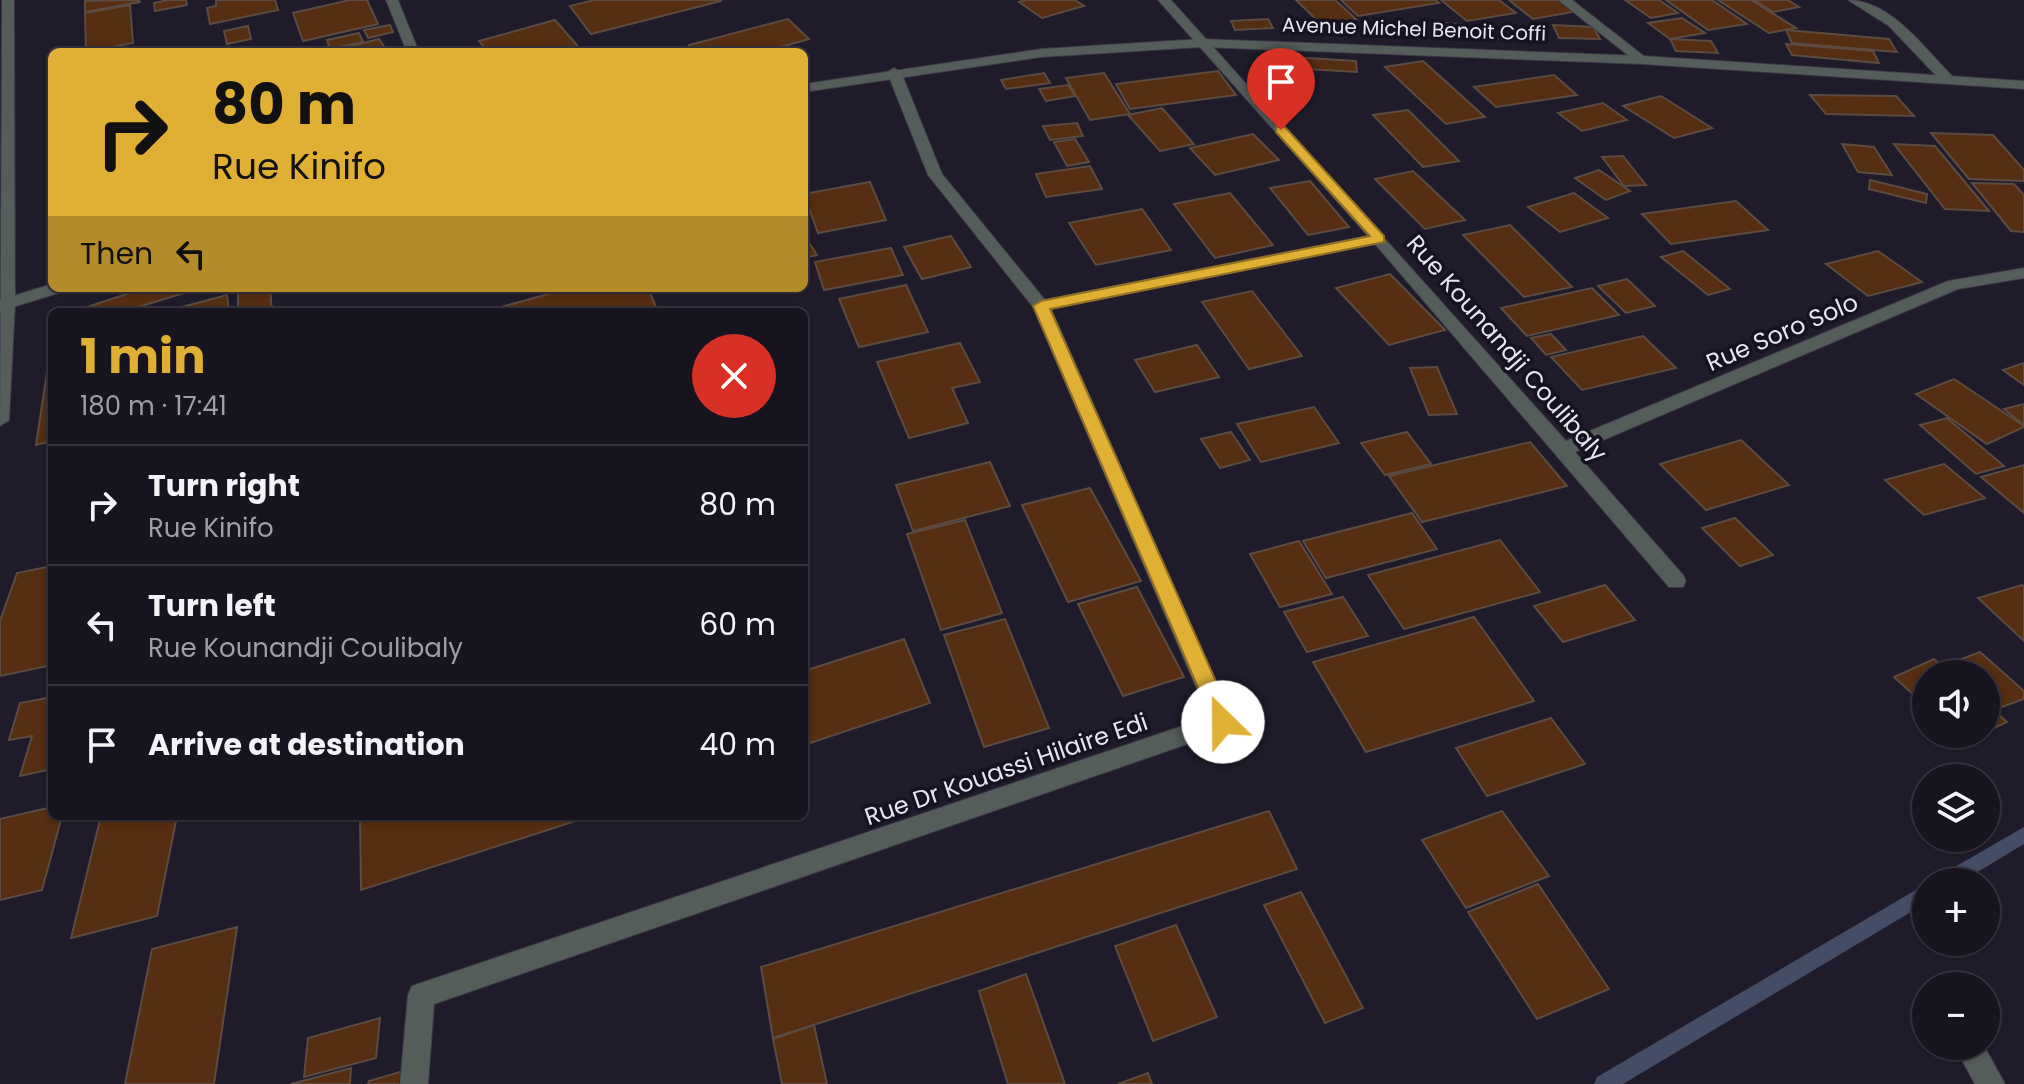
<!DOCTYPE html>
<meta charset="utf-8">
<style>
:root{--surface:#171420;--page:#24212d;--text:#f1f3f6;--muted:#9e9ea5;--line:#36333e;--accent:#e0b034}
body{margin:0;font-family:Poppins,sans-serif;background:var(--page);color:var(--text);height:100vh;display:flex;flex-direction:column;font-size:30px;white-space:nowrap}
*{box-sizing:border-box;margin:0}
p{font-size:26px;color:var(--muted)}
.icon{flex:none;width:44px;height:44px;fill:none;stroke:currentColor;stroke-width:2;stroke-linecap:round;stroke-linejoin:round}
.map{position:relative;flex:1;overflow:hidden}
.details{position:absolute;left:48px;top:308px;width:760px;height:512px;display:flex;flex-direction:column;background:var(--surface);border-radius:12px;box-shadow:0 2px 6px #0004,0 0 0 2px var(--line)}
.details>*{flex:none}
.hud{position:absolute;left:48px;top:48px;width:760px;height:244px;border-radius:12px;box-shadow:0 2px 6px #0004,0 0 0 2px var(--line);background:#e0b034;color:#111;overflow:hidden}
.buttons{position:absolute;left:1912px;top:660px;display:grid;gap:16px}
.buttons a{display:grid;place-items:center;width:88px;height:88px;border-radius:50%;background:var(--surface);box-shadow:0 2px 6px #0004,0 0 0 2px var(--line);font-size:40px}
.pin{position:absolute;display:grid;place-items:center;width:68px;height:68px;color:#fff;margin:-82px -34px;border-radius:50% 50% 50% 0;rotate:-45deg;box-shadow:0 0 8px #0007}
.pin .icon{rotate:45deg}
.me{position:absolute;width:88px;margin:-44px;rotate:337deg;stroke-linejoin:round;filter:drop-shadow(0 0 6px #0008)}
.turn{display:flex;align-items:center;gap:28px;height:168px;padding:0 32px;font-size:36px}
.turn .icon{width:104px;height:104px;stroke-width:2.5}
.turn b{display:block;font-size:56px;line-height:68px}
.then{display:flex;align-items:center;height:76px;padding:0 32px;background:#0003;gap:16px;font-size:30px}
.round{display:grid;place-items:center;flex:none;width:84px;height:84px;border-radius:42px;background:var(--page)}
.summary{display:flex;align-items:center;justify-content:space-between;height:136px;padding:0 32px}
h1{font-size:48px;font-weight:700;line-height:60px;color:var(--accent)}
ul{padding:0;list-style:none}
li{display:flex;align-items:center;gap:24px;height:120px;padding:0 32px;border-top:2px solid var(--line)}
li div{flex:1}
li b{display:block;font-size:30px}
li em{font-style:normal}
.map>svg:first-child{display:block}
.lines{fill:none;stroke-linecap:round;stroke-linejoin:round}
.stream{fill:#454c66;fill-rule:evenodd}
.building{fill:#552d10;stroke:#5c4b40;stroke-width:2}
.minor-casing{stroke:#3b3746;stroke-width:2}
.tertiary-casing{stroke:#3b3746;stroke-width:2}
.minor{fill:#545d5a;fill-rule:evenodd}
.tertiary{fill:#545d5a;fill-rule:evenodd}
.route{fill:#e0b034;stroke:#927222;stroke-width:2}
.labels{text-anchor:middle;dominant-baseline:central;stroke-width:7;stroke-linejoin:round;paint-order:stroke}
.far-street-label{font-size:20px;fill:#e6e4ef;stroke:#161220}
.street-label{font-size:24px;fill:#e6e4ef;stroke:#161220}
</style>
<div class="map">
<svg width="2024" height="1084" viewBox="0 0 2024 1084">
<rect width="100%" height="100%" fill="#1f1b2a"/>
<g class="lines">
<g class="stream">
<path d="M2024 827V844L1961 882H1936L1939 876Z"/>
<path d="M1926 884V903L1623 1084H1594L1597 1077Z"/>
</g>
</g>
<g class="building">
<path d="M139 0 140 2 85 12V1Z"/>
<path d="M168 0H186L187 5 155 11 154 3Z"/>
<path d="M216 0H275L278 10 210 24 207 8 216 6Z"/>
<path d="M350 0H367L378 24 303 41 293 13Z"/>
<path d="M594 0H720L721 1 591 34 570 6Z"/>
<path d="M1025 0H1075L1084 6 1042 18 1019 2Z"/>
<path d="M1296 0H1335L1356 19 1322 25Z"/>
<path d="M1341 0H1435L1439 3 1358 16Z"/>
<path d="M1441 0H1499L1516 13 1467 21Z"/>
<path d="M1509 0H1562L1578 11 1533 19Z"/>
<path d="M1625 0H1659L1678 13 1651 18Z"/>
<path d="M1666 0H1712L1747 24 1708 30Z"/>
<path d="M1718 0H1751L1796 28 1769 33Z"/>
<path d="M1754 0H1788L1799 7 1773 12Z"/>
<path d="M130 5 133 43 86 52 85 13Z"/>
<path d="M1682 18 1705 33 1670 39 1648 23Z"/>
<path d="M788 19 809 39 763 52H695L689 45Z"/>
<path d="M1268 19 1273 28 1235 30 1231 21Z"/>
<path d="M555 20 583 52H488L479 41Z"/>
<path d="M1434 23 1463 24 1467 36 1438 34Z"/>
<path d="M390 25 393 32 368 38 364 30Z"/>
<path d="M1553 25 1593 27 1600 39 1559 38Z"/>
<path d="M248 26 251 39 227 44 224 31Z"/>
<path d="M1786 30 1889 39 1897 52 1792 43Z"/>
<path d="M359 33 363 42 330 49 327 40Z"/>
<path d="M379 39 388 52H351L348 47Z"/>
<path d="M1670 39 1711 41 1718 53 1676 51Z"/>
<path d="M1786 44 1873 51 1879 63 1792 55Z"/>
<path d="M1290 57 1356 61 1357 72 1290 68Z"/>
<path d="M1423 61 1485 117 1446 124 1385 67Z"/>
<path d="M1218 71 1236 95 1130 109 1116 84Z"/>
<path d="M1044 73 1050 83 1006 89 1001 80Z"/>
<path d="M1104 73 1130 114 1090 120 1066 78Z"/>
<path d="M1554 75 1577 95 1496 107 1474 87Z"/>
<path d="M1068 85 1075 96 1046 101 1039 89Z"/>
<path d="M1810 95 1896 96 1914 116 1826 114Z"/>
<path d="M1661 96 1712 128 1674 138 1623 106Z"/>
<path d="M1603 103 1627 120 1582 131 1558 113Z"/>
<path d="M1162 108 1194 144 1160 151 1128 115Z"/>
<path d="M1408 110 1459 161 1423 167 1373 115Z"/>
<path d="M1077 123 1083 136 1050 140 1043 126Z"/>
<path d="M1931 133 1993 135 2024 170V181L1969 179Z"/>
<path d="M1253 134 1279 160 1215 175 1190 148Z"/>
<path d="M1075 139 1089 162 1067 166 1054 142Z"/>
<path d="M1842 144 1874 147 1892 175 1858 172Z"/>
<path d="M1894 144 1935 146 1989 211 1945 209Z"/>
<path d="M1623 156 1646 185 1624 186 1602 157Z"/>
<path d="M1090 166 1102 189 1046 197 1036 174Z"/>
<path d="M1599 170 1630 191 1606 200 1575 178Z"/>
<path d="M1413 171 1465 220 1425 229 1375 179Z"/>
<path d="M1870 180 1927 194 1926 203 1869 189Z"/>
<path d="M1310 181 1349 227 1308 235 1270 188Z"/>
<path d="M870 182 886 220 818 233 804 194Z"/>
<path d="M1972 183 2014 184 2024 195V232L2011 231Z"/>
<path d="M1230 193 1273 245 1215 258 1174 204Z"/>
<path d="M1574 193 1608 218 1560 232 1528 207Z"/>
<path d="M1736 201 1768 230 1671 244 1642 214Z"/>
<path d="M1142 209 1171 250 1096 265 1069 223Z"/>
<path d="M1510 225 1572 287 1524 297 1463 235Z"/>
<path d="M804 235 817 255 804 258Z"/>
<path d="M951 236 971 267 922 279 904 247Z"/>
<path d="M891 248 903 275 824 290 815 262Z"/>
<path d="M1683 251 1730 289 1708 295 1661 257Z"/>
<path d="M1878 251 1922 282 1868 296 1826 264Z"/>
<path d="M1390 274 1445 330 1389 345 1336 288Z"/>
<path d="M1627 279 1655 306 1626 313 1598 286Z"/>
<path d="M906 285 928 332 859 347 839 299Z"/>
<path d="M145 288 194 290 122 312H72Z"/>
<path d="M238 288H270L272 312H238Z"/>
<path d="M570 288H648L656 307 638 312H483Z"/>
<path d="M1592 288 1619 315 1527 336 1501 308Z"/>
<path d="M1252 291 1302 356 1249 369 1202 302Z"/>
<path d="M227 295 229 312H163Z"/>
<path d="M1551 334 1566 350 1546 355 1531 338Z"/>
<path d="M1643 336 1676 368 1582 390 1551 357Z"/>
<path d="M960 343 980 382 952 388 968 423 909 438 877 362Z"/>
<path d="M1197 345 1219 377 1155 392 1135 360Z"/>
<path d="M2024 363V385L2003 370Z"/>
<path d="M1437 367 1457 414 1429 415 1410 368Z"/>
<path d="M52 371V441L36 445 47 372Z"/>
<path d="M1954 379 2024 426V427L1987 444 1916 394Z"/>
<path d="M2024 404V425L2004 409Z"/>
<path d="M1314 407 1339 443 1261 462 1237 424Z"/>
<path d="M1947 418 2004 466 1976 474 1920 425Z"/>
<path d="M1231 432 1250 460 1220 468 1201 439Z"/>
<path d="M1407 432 1431 464 1385 475 1361 443Z"/>
<path d="M1741 440 1789 485 1706 510 1660 464Z"/>
<path d="M1530 442 1567 486 1422 522 1389 476Z"/>
<path d="M990 462 1010 506 913 531 896 485Z"/>
<path d="M1944 464 1985 498 1924 515 1885 480Z"/>
<path d="M2024 465V513L1981 477Z"/>
<path d="M1090 488 1141 581 1068 602 1022 505Z"/>
<path d="M1412 513 1437 549 1326 578 1303 541Z"/>
<path d="M1735 518 1773 555 1740 566 1702 528Z"/>
<path d="M965 520 1002 613 941 630 907 534Z"/>
<path d="M1500 540 1540 592 1404 629 1368 575Z"/>
<path d="M1299 541 1332 594 1280 607 1250 554Z"/>
<path d="M52 566V665L0 676V621L17 573Z"/>
<path d="M1605 585 1635 620 1563 642 1534 606Z"/>
<path d="M2022 585 2024 586V641L1978 598Z"/>
<path d="M1137 587 1184 677 1123 696 1078 604Z"/>
<path d="M1343 597 1368 636 1307 652 1284 612Z"/>
<path d="M1474 617 1534 701 1366 752 1313 662Z"/>
<path d="M1005 619 1049 728 984 747 944 635Z"/>
<path d="M904 639 930 703 804 745V671Z"/>
<path d="M1980 652 2024 691V699L1999 708 1986 695V674H1963L1951 663Z"/>
<path d="M1934 659 1951 674H1926V706L1894 677Z"/>
<path d="M52 697V769L20 776 32 736 9 740 20 703Z"/>
<path d="M1986 704 2007 722 1986 732Z"/>
<path d="M1551 718 1585 764 1487 796 1456 748Z"/>
<path d="M52 807V816H62L42 890 0 900V819Z"/>
<path d="M1269 811 1297 869 773 1038 761 967Z"/>
<path d="M1502 811 1549 876 1466 908 1422 840Z"/>
<path d="M101 816H177L157 916 71 938Z"/>
<path d="M360 816H591L361 890Z"/>
<path d="M1538 884 1609 989 1537 1019 1468 912Z"/>
<path d="M1301 892 1363 1008 1325 1023 1264 905Z"/>
<path d="M1176 925 1217 1017 1153 1041 1115 946Z"/>
<path d="M237 927 214 1084H125L152 949Z"/>
<path d="M1026 974 1065 1084H1008L979 991Z"/>
<path d="M380 1018 376 1058 304 1077 308 1038Z"/>
<path d="M814 1025 827 1084H782L773 1039Z"/>
<path d="M351 1068 350 1084H291Z"/>
<path d="M410 1069 409 1084H368L369 1081Z"/>
<path d="M1148 1073 1152 1084H1118Z"/>
</g>
<g class="lines">
<defs>
<g id="minor">
<path d="M2 0H14L15 304 9 420 0 426Z"/>
<path d="M386 0H398L419 52H407Z"/>
<path d="M1158 0H1171L1566 441 1948 281 2024 268V278L1958 289 1575 452 1683 575 1686 581 1683 587H1669L1375 244 1051 309 1234 722 1231 729 434 1004 428 1084H400L408 995 412 986 1209 717 1033 307 928 175 887 72 894 68 901 72 942 174 1045 300 1368 236Z"/>
<path d="M1558 0H1572L1649 60 1638 63Z"/>
<path d="M1848 0C1891 0 1925 49 1953 77V83H1943L1889 26Z"/>
<path d="M1954 1046H1984L2005 1084H1975Z"/>
</g>
<g id="tertiary">
<path d="M1202 39 1643 56 2024 81V89L1643 64 1202 47 1041 57 804 92V84L1041 49Z"/>
<path d="M52 284V288H64L62 292 0 311V300Z"/>
</g>
</defs>
<use href="#minor" class="minor-casing"/>
<use href="#tertiary" class="tertiary-casing"/>
<use href="#minor" class="minor"/>
<use href="#tertiary" class="tertiary"/>
</g>
<path class="route" d="M1276 127H1285L1384 236V242L1050 309 1234 722 1231 729H1216L1213 722 1033 306 1041 301 1370 236 1276 132Z"/>
<g class="labels">
<g class="far-street-label">
<text transform="translate(1414 29) rotate(2)">Avenue Michel Benoit Coffi</text>
</g>
<g class="street-label">
<text transform="translate(1782 332) rotate(-23)">Rue Soro Solo</text>
<text transform="translate(1507 348) rotate(49)">Rue Kounandji Coulibaly</text>
<text transform="translate(1006 769) rotate(-19)">Rue Dr Kouassi Hilaire Edi</text>
</g>
</g>
</svg>
<div class="buttons">
<a><svg class="icon" aria-label="sound" viewBox="0 0 24 24"><path d="M4 9h4l5-4v14l-5-4H4zM17 9q2 3 0 6"/></svg></a>
<a><svg class="icon" aria-label="layers" viewBox="0 0 24 24"><path d="M12 4l9 5-9 5-9-5zM3 14l9 5 9-5"/></svg></a>
<a>+</a>
<a>−</a>
</div>
<div class="pin" style="left:1281px;top:130px;background:#d93025"><svg class="icon" aria-label="arrive" viewBox="0 0 24 24"><path d="M6 21V4h12l-3 4 3 4H6"/></svg></div>
<svg class="me" style="left:1223px;top:722px" viewBox="-20 -20 40 40"><circle r="19" fill="#fff"/><path d="M0-13L10 11 0 6-10 11z" fill="#e0b034"/></svg>
<div class="hud">
<div class="turn"><svg class="icon" aria-label="right" viewBox="0 0 24 24"><path d="M7 20v-9h11M14 6l5 5-5 5"/></svg><div><b>80 m</b>Rue Kinifo</div></div>
<div class="then">Then<svg class="icon" aria-label="left" viewBox="0 0 24 24"><path d="M17 20v-9H6M10 6l-5 5 5 5"/></svg></div>
</div>
<section class="details">
<div class="summary"><div><h1>1 min</h1><p>180 m · 17:41</p></div><a class="round" style="background:#d93025;color:#fff"><svg class="icon" aria-label="close" viewBox="0 0 24 24"><path d="M6 6l12 12M18 6L6 18"/></svg></a></div>
<ul>
<li><svg class="icon" aria-label="right" viewBox="0 0 24 24"><path d="M7 20v-9h11M14 6l5 5-5 5"/></svg><div><b>Turn right</b><p>Rue Kinifo</p></div><em>80 m</em></li>
<li><svg class="icon" aria-label="left" viewBox="0 0 24 24"><path d="M17 20v-9H6M10 6l-5 5 5 5"/></svg><div><b>Turn left</b><p>Rue Kounandji Coulibaly</p></div><em>60 m</em></li>
<li><svg class="icon" aria-label="arrive" viewBox="0 0 24 24"><path d="M6 21V4h12l-3 4 3 4H6"/></svg><div><b>Arrive at destination</b></div><em>40 m</em></li>
</ul>
</section>
</div>
